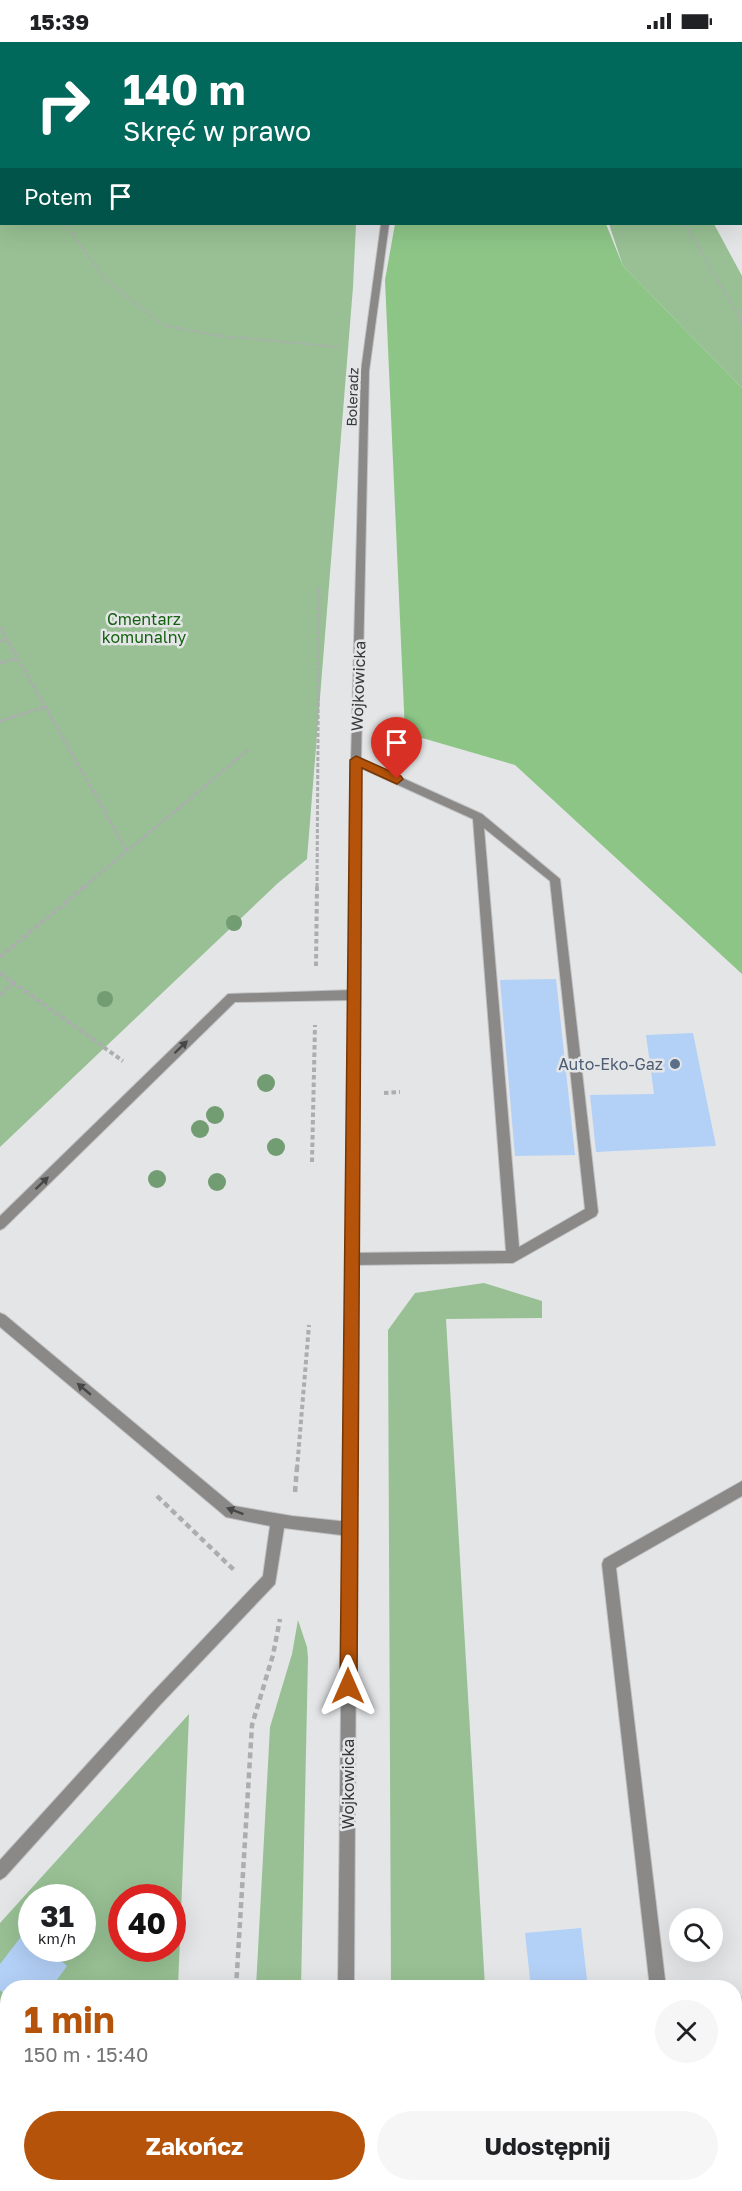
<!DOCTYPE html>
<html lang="pl">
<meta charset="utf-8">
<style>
:root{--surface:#fff;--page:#f6f6f6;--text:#202124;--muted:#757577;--accent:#b45309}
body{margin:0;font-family:"Golos Text",sans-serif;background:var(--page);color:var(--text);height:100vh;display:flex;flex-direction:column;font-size:22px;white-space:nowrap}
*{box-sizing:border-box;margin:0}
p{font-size:20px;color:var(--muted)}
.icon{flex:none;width:33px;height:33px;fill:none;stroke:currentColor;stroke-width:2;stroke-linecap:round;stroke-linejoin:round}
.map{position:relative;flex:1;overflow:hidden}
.details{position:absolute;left:0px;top:1938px;width:742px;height:212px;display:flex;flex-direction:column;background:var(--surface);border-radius:24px 24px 0 0;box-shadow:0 6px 24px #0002}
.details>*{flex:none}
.top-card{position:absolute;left:0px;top:0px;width:742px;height:183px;box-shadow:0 6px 24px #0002;background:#00695c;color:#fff;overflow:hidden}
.tools{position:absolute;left:669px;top:1866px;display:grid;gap:12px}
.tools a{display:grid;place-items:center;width:54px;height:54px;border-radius:50%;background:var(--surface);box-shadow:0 6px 24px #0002;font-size:30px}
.speed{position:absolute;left:18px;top:1842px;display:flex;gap:12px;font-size:30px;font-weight:700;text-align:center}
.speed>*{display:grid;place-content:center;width:78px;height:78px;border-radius:50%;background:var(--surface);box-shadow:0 6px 24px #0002;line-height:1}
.speed small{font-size:15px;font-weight:400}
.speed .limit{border:9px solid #d22;background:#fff;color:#111}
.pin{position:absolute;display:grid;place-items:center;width:51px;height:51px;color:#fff;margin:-62px -26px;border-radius:50% 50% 50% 0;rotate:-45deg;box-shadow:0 0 6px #0007}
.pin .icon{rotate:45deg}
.me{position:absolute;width:66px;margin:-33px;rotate:0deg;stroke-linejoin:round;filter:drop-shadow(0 0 4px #0008)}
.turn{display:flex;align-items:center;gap:21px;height:126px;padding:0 24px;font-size:27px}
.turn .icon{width:78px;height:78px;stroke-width:2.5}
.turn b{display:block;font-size:42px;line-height:51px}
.then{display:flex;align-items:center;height:57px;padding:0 24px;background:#0003;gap:12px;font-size:22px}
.round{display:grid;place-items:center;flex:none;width:63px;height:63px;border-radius:32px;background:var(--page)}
.overview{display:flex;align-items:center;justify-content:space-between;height:102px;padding:0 24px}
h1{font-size:36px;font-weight:700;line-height:45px;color:var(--accent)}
.cta{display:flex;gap:12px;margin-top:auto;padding:12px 24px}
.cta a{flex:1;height:69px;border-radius:36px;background:var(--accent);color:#fff;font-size:24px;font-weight:700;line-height:69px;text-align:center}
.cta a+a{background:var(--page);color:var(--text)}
.status{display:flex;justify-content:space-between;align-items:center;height:42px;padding:0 30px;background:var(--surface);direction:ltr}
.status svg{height:16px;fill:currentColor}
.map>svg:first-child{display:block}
.green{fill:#98c094;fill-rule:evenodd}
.forest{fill:#8dc587}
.building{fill:#b3d0f7}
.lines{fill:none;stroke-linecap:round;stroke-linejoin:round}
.service-casing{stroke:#c1c2c4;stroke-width:2}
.tertiary-casing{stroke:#c1c2c4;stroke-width:2}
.path-far3{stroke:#acadaf;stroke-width:2;stroke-dasharray:3 2;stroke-linecap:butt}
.path-far2{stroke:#acadaf;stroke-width:3;stroke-dasharray:4 2;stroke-linecap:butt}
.path-far1{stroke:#acadaf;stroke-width:4;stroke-dasharray:4.5 3;stroke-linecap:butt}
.path{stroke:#acadaf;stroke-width:4.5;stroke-dasharray:6 4;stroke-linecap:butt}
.service{fill:#8a8988;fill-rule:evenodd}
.tertiary{fill:#8a8988;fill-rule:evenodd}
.tree{fill:#729c71}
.oneway{fill:#474748}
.route{fill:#b45309;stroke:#753606;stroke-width:1.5}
.service-dot{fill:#5c6f8a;stroke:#e4e5e7;stroke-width:2}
.labels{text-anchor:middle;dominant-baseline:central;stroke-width:5;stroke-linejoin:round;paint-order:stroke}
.far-street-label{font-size:14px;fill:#363738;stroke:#e4e5e7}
.park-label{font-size:16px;fill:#146110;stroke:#e4e5e7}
.street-label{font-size:16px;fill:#363738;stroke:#e4e5e7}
.service-label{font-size:16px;fill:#4e5e75;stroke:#e4e5e7;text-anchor:end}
</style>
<div class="status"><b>15:39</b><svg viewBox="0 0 49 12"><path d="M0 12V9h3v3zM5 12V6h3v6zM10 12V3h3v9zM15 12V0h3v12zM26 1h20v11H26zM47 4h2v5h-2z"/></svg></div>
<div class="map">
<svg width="742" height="2149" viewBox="0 0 742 2149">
<rect width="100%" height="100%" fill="#e4e5e7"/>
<g class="green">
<path d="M0 0H365L2 2V182H356L353 245 307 817 278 841 0 1105Z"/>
<path d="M609 182H714L742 234V346L623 224Z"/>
<path d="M484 1241 542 1259V1276L446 1277 485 1945H391L388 1288 415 1251Z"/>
<path d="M298 1578 307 1605 308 1616 301 1945H256L270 1685 292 1612Z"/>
<path d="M189 1672 178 1945 8 1946V2142H266V2149H0V1881ZM32 1856H82V1906H32ZM122 1856H172V1906H122Z"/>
<path d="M392 2142H496L497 2149H392Z"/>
</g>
<path class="forest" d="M395 182H606L623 224 742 346V932L515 723 405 691 385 238Z"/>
<g class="building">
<path d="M556 937 575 1113 515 1114 500 938Z"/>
<path d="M693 991 716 1104 596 1110 590 1053 654 1052 646 993Z"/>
<path d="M581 1886 588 1946H531L525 1891Z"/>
<path d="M27 1887 32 1891V1906H48L67 1924 51 1946H8V1956L0 1948V1922Z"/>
<path d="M742 1954V2149H736L735 1955Z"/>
</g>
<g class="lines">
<defs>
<g id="service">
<path d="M356 715 482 772 560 837 598 1170 596 1174 513 1221 351 1223 347 1221 345 1217 347 1213 351 1211 506 1209 473 777 352 722 351 719ZM484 786 550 839 585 1167 519 1205Z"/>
<path d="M353 948 357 950 359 953 357 956 353 958 235 960 4 1186 0 1188V1174L228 952Z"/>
<path d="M0 1271 5 1273 234 1464 292 1474 349 1480 354 1482 356 1487 354 1492 349 1494 284 1486 275 1542 160 1663 5 1835 0 1838V1818L150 1653 263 1534 270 1484 226 1475 0 1285Z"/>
<path d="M742 1439V1454L616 1526 666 1946H650L602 1522 604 1517Z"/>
<path d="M673 2142H689L690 2149H674Z"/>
</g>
<g id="tertiary">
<rect x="404" y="0" width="8" height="2"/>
<path d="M381 182H389L369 329 361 719 354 1946H338L351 719 361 329Z"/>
<rect x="337" y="2142" width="16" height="7"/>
</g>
</defs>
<use href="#service" class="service-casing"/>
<use href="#tertiary" class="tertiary-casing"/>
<g class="path-far3">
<path d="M581 0 583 2"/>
<path d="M0 92 2 94"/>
<path d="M65 182 106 238 163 283 213 293 337 305"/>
<path d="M685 182 742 280"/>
</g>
<g class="path-far2">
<path d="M0 585 127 809"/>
<path d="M0 599 7 597"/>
<path d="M0 621 18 616"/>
<path d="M0 679 45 665"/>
<path d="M84 845 248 708"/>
<path d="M317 845 319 544"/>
</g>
<g class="path-far1">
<path d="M0 915 85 844"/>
<path d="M316 924 317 844"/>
<path d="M0 931 123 1019"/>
<path d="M0 953 14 940"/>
<path d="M384 1051 400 1050"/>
<path d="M312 1120 315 983"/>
<path d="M297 1427 309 1283"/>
</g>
<g class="path">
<path d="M295 1450 297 1425"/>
<path d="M157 1454 234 1528"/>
<path d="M236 1946 252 1683 273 1613 280 1577"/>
<path d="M224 2149 225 2142"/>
</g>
<use href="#service" class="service"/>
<use href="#tertiary" class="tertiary"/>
</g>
<g class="tree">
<circle cx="234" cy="881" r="8"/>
<circle cx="105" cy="957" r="8"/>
<circle cx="266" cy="1041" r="9"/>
<circle cx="215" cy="1073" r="9"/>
<circle cx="200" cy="1087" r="9"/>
<circle cx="276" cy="1105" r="9"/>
<circle cx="157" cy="1137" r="9"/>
<circle cx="217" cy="1140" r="9"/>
</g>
<defs><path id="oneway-solid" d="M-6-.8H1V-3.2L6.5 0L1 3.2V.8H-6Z" transform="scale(1.5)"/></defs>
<g class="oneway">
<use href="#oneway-solid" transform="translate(181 1005) rotate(-44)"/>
<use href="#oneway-solid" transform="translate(42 1141) rotate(-44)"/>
<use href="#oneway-solid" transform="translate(84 1347) rotate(-140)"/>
<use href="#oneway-solid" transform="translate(235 1469) rotate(-159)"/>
</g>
<path class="route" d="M356 714 401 734 403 737 397 742 362 726 357 1644 354 1650 348 1652 343 1650 340 1644 350 718Z"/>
<circle class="service-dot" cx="675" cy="1022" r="6"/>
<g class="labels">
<g class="far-street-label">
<text transform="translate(352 355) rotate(-88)">Boleradz</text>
</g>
<g class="park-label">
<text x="144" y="577">Cmentarz<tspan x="144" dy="18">komunalny</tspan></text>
</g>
<g class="street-label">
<text transform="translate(358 644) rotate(-88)">Wojkowicka</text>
<text transform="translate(348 1742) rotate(-90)">Wojkowicka</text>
</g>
<g class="service-label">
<text x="663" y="1022">Auto-Eko-Gaz</text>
</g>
</g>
</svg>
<div class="tools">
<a><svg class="icon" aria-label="search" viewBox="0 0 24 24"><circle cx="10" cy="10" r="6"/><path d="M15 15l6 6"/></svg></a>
</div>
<div class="speed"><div>31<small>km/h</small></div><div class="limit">40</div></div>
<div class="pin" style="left:397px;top:737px;background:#d93025"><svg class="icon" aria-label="arrive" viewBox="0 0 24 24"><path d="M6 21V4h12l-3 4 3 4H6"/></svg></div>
<svg class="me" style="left:348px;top:1644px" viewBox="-20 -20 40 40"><path d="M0-17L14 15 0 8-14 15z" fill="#b45309" stroke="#fff" stroke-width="4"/></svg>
<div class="top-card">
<div class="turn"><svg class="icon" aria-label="right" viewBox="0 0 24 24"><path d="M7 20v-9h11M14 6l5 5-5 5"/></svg><div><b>140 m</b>Skręć w prawo</div></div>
<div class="then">Potem<svg class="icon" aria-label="arrive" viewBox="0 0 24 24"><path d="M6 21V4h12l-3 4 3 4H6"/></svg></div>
</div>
<section class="details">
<div class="overview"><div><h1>1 min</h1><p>150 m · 15:40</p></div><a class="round"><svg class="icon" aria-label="close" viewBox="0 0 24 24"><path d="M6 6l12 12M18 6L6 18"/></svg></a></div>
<div class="cta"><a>Zakończ</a><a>Udostępnij</a></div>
</section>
</div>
